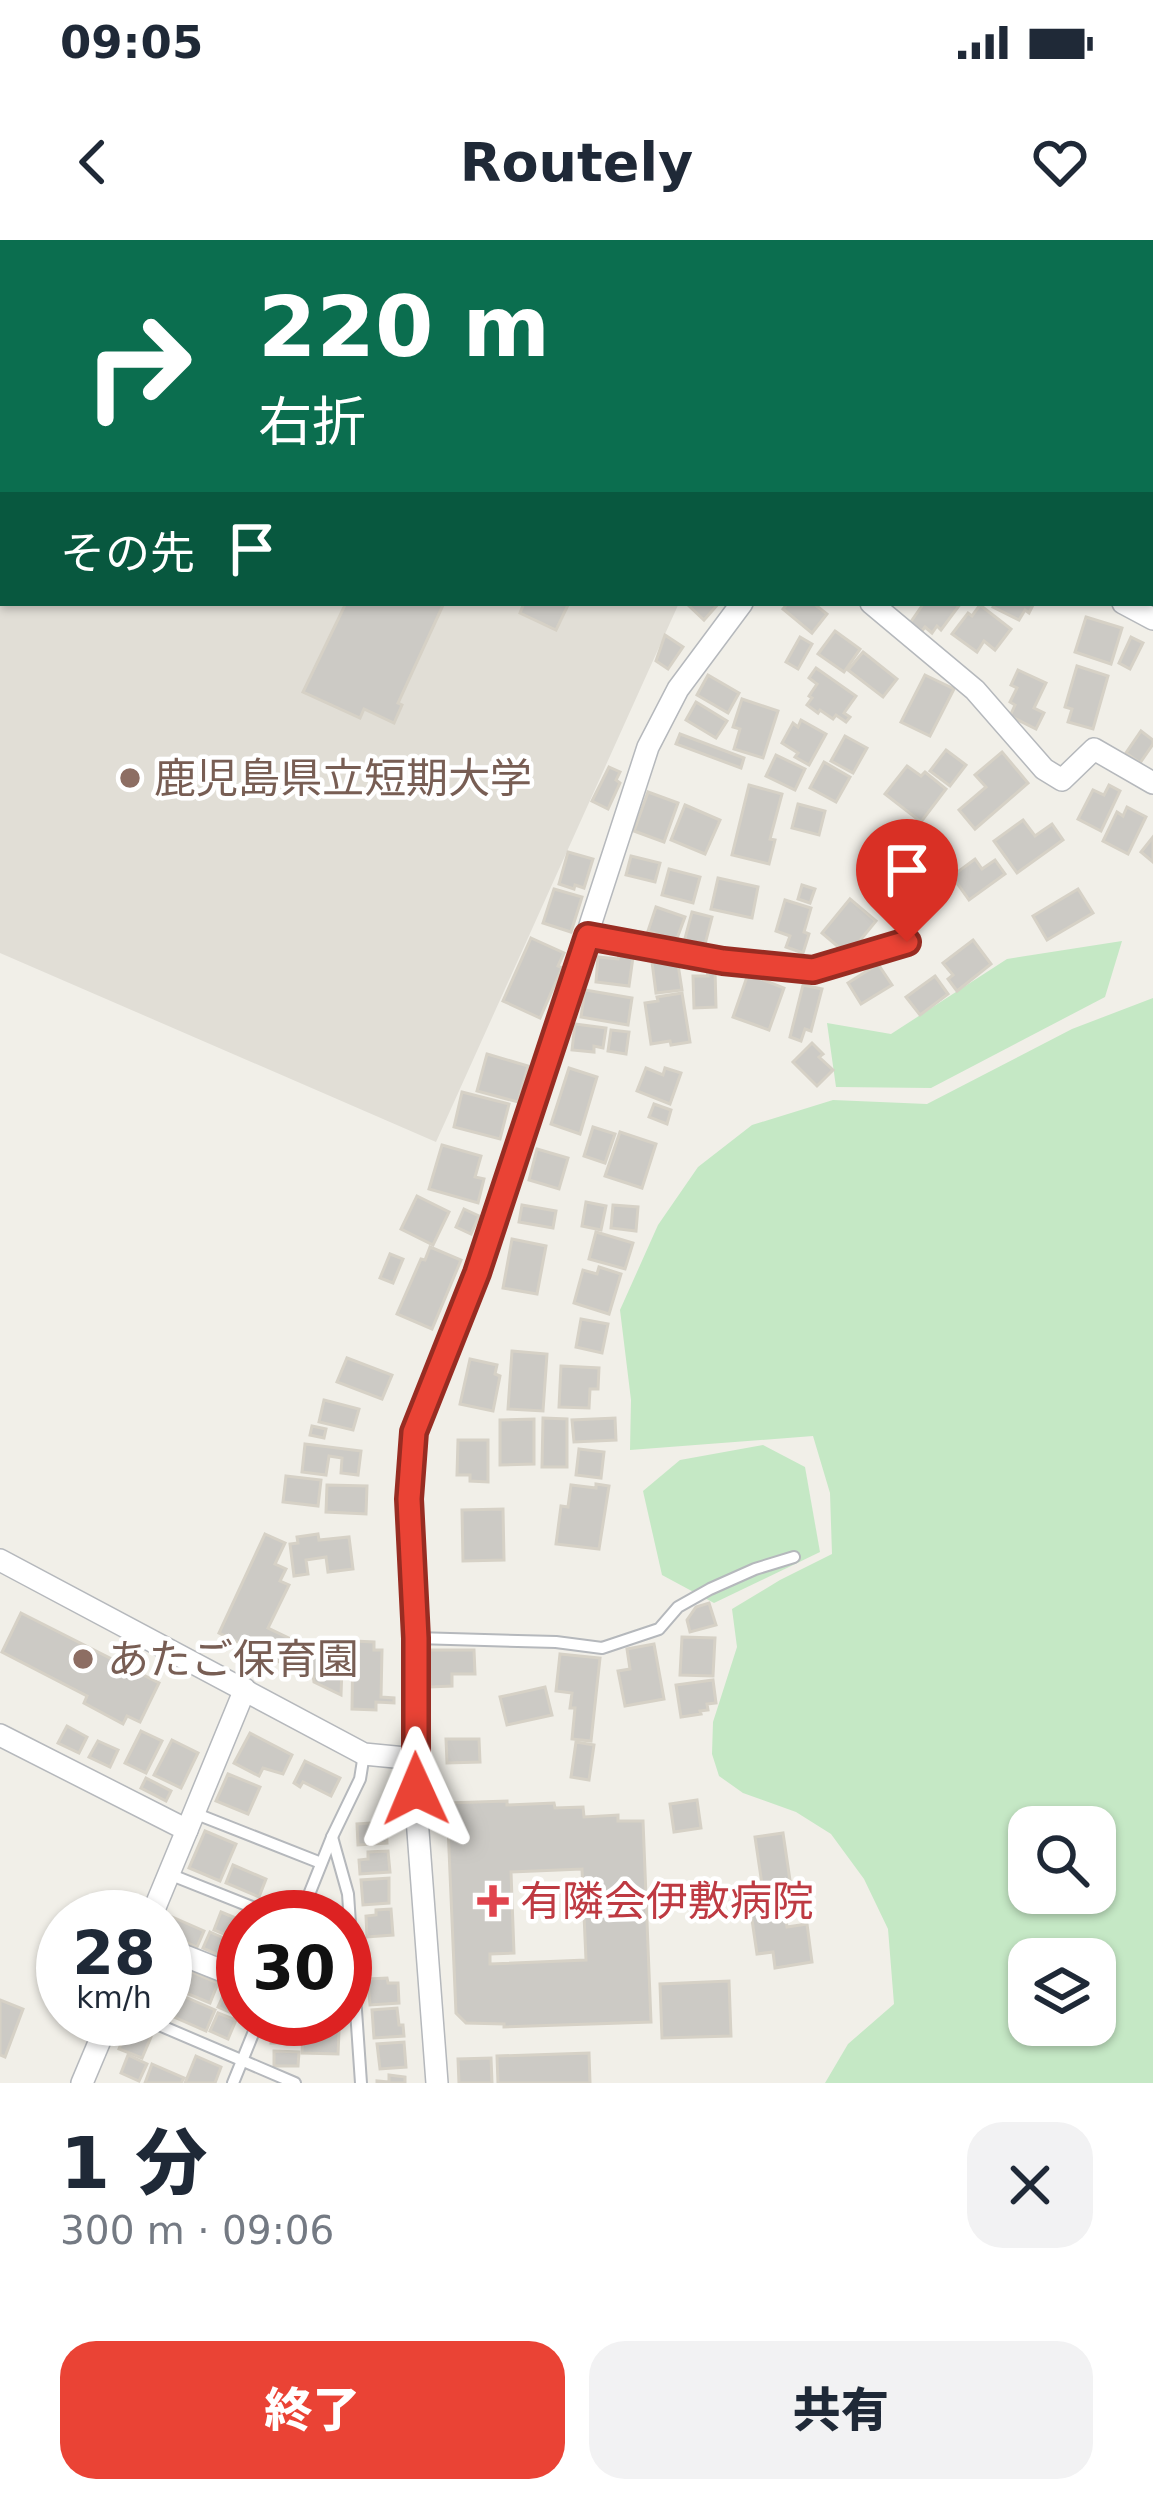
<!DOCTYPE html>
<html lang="ja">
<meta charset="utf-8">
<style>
:root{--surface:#fff;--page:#f2f2f3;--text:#1f2937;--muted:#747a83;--accent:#ea4335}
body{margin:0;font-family:"DejaVu Sans","Noto Sans JP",sans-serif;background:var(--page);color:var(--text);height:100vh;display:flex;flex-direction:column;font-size:45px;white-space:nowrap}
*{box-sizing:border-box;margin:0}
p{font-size:39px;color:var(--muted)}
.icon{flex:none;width:66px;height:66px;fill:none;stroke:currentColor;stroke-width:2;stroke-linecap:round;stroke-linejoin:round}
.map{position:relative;height:1843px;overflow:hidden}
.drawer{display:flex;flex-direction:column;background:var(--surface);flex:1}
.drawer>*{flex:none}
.banner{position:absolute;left:0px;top:0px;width:1155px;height:366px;box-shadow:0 3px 9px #0004;background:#0b6e4f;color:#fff;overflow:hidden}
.fabs{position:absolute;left:1008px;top:1566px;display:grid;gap:24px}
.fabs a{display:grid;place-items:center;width:108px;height:108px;border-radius:24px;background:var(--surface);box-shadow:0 3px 9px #0004;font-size:60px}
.speed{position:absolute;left:36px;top:1650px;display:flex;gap:24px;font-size:60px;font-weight:700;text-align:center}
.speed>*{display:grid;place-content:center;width:156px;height:156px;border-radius:50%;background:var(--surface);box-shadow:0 3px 9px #0004;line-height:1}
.speed small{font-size:30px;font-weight:400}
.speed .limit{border:18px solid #d22;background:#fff;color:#111}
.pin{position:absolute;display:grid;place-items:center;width:102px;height:102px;color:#fff;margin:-123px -51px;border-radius:50% 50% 50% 0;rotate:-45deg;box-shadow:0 0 12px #0007}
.pin .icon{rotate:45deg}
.me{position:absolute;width:132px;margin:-66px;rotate:359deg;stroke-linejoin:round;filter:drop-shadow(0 0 9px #0008)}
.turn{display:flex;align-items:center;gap:42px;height:252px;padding:0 60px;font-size:54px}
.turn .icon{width:156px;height:156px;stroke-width:2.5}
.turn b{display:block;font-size:84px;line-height:102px}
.then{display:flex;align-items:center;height:114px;padding:0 60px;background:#0003;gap:24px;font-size:45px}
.round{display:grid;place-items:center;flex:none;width:126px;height:126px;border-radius:36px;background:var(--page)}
.summary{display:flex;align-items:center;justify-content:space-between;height:204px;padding:0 60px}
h1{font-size:72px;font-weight:800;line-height:90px}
.cta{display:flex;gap:24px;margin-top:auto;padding:24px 60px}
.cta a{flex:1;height:138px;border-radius:36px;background:var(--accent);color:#fff;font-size:48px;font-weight:800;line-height:138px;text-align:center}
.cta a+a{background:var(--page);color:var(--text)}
.status{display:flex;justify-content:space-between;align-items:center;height:84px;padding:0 60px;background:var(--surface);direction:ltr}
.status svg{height:33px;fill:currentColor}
header{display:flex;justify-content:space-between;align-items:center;height:156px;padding:0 60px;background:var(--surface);font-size:54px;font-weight:800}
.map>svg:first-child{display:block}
.education{fill:#e1ded6}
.green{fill:#c5e8c5;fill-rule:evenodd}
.building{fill:#cccac5;stroke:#d6d1c6;stroke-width:3;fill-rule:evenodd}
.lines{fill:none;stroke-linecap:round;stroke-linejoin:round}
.lane-casing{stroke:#b5b8bc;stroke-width:14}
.street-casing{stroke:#b5b8bc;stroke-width:24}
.lane{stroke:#fff;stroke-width:10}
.street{stroke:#fff;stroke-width:21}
.route-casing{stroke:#982c22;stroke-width:30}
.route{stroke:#ea4335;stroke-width:21}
.education-dot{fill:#8d6e63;stroke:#fff;stroke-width:4.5}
.health-dot{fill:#e0444e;stroke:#fff;stroke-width:4.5}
.labels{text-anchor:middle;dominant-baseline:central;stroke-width:9;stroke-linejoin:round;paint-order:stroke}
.education-label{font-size:42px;fill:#785e54;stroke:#fff;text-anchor:start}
.health-label{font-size:42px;fill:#be3a42;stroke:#fff;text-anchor:start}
</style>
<div class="status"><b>09:05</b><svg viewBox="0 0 49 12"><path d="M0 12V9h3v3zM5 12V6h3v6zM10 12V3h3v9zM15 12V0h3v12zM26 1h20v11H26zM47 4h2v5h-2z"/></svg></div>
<header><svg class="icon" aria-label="back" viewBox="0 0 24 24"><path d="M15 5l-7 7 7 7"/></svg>Routely<svg class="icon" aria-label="heart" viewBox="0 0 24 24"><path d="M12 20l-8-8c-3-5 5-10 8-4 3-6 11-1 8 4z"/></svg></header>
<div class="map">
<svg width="1153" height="1843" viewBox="0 0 1153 1843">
<rect width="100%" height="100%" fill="#f1efe8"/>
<path class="education" d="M0 0H844L842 3H3V363H679L436 902 0 713Z"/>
<g class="green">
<path d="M1122 701 1105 757 931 848 836 847 827 783 891 794 1007 719Z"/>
<path d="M1153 758V1843H825L848 1804 894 1764 888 1689 864 1639 831 1594 796 1572 743 1553 719 1536 712 1514 713 1482 737 1407 732 1369 780 1340 832 1314 830 1253 813 1196 630 1210 631 1160 620 1070 658 985 698 927 752 885 833 860 927 864 1072 789ZM1029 1587H1095V1653H1029ZM1029 1719H1095V1785H1029Z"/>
<path d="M763 1205 805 1227 820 1312 714 1363 662 1335 643 1251 680 1220Z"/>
</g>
<g class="building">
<path d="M527 0H659L666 3H526Z"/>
<path d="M721 0H789L788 3H728Z"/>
<path d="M0 74 3 77V154L0 152Z"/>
<path d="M0 240 3 243V301L0 299Z"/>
<path d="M346 363H444L398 463 402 465 394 483 364 469 360 478 303 452Z"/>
<path d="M524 363H569L556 390 520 373Z"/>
<path d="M686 363H719L704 380Z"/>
<path d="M788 363H813L827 374 812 393 783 369Z"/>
<path d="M924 363H961L941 390 937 386 932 393 925 387 922 391 910 383Z"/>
<path d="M995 363H1034L1029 373 1025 370 1019 380 993 367Z"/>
<path d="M980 365 1011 389 995 410 984 401 977 412 952 394 968 373 972 376Z"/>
<path d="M1086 377 1122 388 1111 424 1075 412Z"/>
<path d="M835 391 860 409 844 432 818 414Z"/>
<path d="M665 395 683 407 668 429 656 421Z"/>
<path d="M800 397 812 404 798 429 786 422Z"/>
<path d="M1131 397 1143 403 1130 429 1119 423Z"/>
<path d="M863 412 897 439 883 457 848 430Z"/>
<path d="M1077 426 1108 436 1093 489 1068 482 1072 469 1065 467Z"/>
<path d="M816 428 856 456 844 473 850 477 846 482 836 475 833 479 820 470 818 473 807 465 812 458 809 456 817 444 809 438Z"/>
<path d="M1018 430 1046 443 1034 468 1044 473 1036 489 1010 476 1015 465 1010 462 1017 448 1011 445Z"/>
<path d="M708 435 739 453 728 473 697 455Z"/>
<path d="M925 435 954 449 930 496 901 482Z"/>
<path d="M742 459 778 471 763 518 734 509 740 489 733 487Z"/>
<path d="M696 462 727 481 716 498 686 480Z"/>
<path d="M801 480 826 494 809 525 795 517 798 513 782 503 793 483 798 487Z"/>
<path d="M1141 491 1153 500V504L1140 523 1126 513Z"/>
<path d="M680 494 744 518 741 528 676 504Z"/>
<path d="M845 496 867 508 853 533 831 521Z"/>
<path d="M946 510 966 525 950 546 930 531Z"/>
<path d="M1002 512 1028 543 975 589 959 570 986 547 975 535Z"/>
<path d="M776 515 805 529 795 550 766 536Z"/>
<path d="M824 522 850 537 836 562 810 548Z"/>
<path d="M907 526 921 536 925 532 946 549 921 582 885 554Z"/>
<path d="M609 527 620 532 616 540 620 543 608 569 592 561Z"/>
<path d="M749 545 782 554 770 599 775 600 769 624 732 615Z"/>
<path d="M1109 545 1120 551 1101 591 1078 579 1093 550 1104 555Z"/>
<path d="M648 552 678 563 664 602 634 591Z"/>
<path d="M798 564 825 571 819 595 792 588Z"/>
<path d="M685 565 720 580 705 614 671 600Z"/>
<path d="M1127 567 1146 577 1128 614 1103 601 1117 572 1123 576Z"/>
<path d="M1023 580 1035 596 1052 584 1063 600 1017 633 994 601Z"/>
<path d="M1153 597V622L1141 612Z"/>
<path d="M568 612 593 619 584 648 575 645 574 649 559 644Z"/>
<path d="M631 616 660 623 655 642 626 635Z"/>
<path d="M975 619 982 629 995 620 1005 634 969 660 952 636Z"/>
<path d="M669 629 700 637 693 663 662 655Z"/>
<path d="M718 638 758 647 752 678 711 669Z"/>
<path d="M802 645 815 649 810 663 798 659Z"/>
<path d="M554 649 582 657 571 692 543 683Z"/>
<path d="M1078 649 1093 673 1047 700 1033 676Z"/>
<path d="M850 659 876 681 848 715 822 693Z"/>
<path d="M785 660 811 668 804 692 809 694 803 713 786 707 790 696 776 691Z"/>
<path d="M656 667 685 677 676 701 648 691Z"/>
<path d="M692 672 712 677 703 712 683 706Z"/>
<path d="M531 698 564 713 558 726 562 728 540 778 503 761Z"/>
<path d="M973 700 991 724 957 751 948 739 953 735 943 723Z"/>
<path d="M619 715 633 717 629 746 596 742 598 717 618 719Z"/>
<path d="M677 718 682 750 656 753 652 722Z"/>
<path d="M878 724 892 745 861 764 848 743Z"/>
<path d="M707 730H715L716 767 694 768 693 736H708Z"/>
<path d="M748 734 784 748 769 790 733 777Z"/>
<path d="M935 736 948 754 920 775 906 757Z"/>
<path d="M803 745 822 749 811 791 805 789 801 801 790 797Z"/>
<path d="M585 750 632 758 628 785 581 777Z"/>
<path d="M682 753 690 802 671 805 670 801 651 804 645 763 658 761 657 757Z"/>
<path d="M575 784 606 788 603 808 594 806V812L572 810Z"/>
<path d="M611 790 629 792 626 814 608 811Z"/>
<path d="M812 803 823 814 819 817 833 830 817 846 793 822Z"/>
<path d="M487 814 528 826 518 862 477 851Z"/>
<path d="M569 828 597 837 580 894 551 884Z"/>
<path d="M646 828 663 835 665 828 681 833 670 864 637 851Z"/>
<path d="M462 852 509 864 500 899 454 887Z"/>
<path d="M654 864 671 870 667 884 649 877Z"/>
<path d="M593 887 615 894 605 923 584 916Z"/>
<path d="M620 892 656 904 642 948 605 936Z"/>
<path d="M442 905 481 916 475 937 484 939 478 963 429 949Z"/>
<path d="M537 909 568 918 559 949 529 940Z"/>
<path d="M417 956 449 972 433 1005 401 989Z"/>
<path d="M586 962 606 966 601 990 582 986Z"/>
<path d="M522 965 556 971 553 988 519 982Z"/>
<path d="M613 965 638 967 636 991 611 988Z"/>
<path d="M464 969 479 976 471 994 456 987Z"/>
<path d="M596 992 633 1003 625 1029 589 1019Z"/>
<path d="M512 999 546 1006 537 1054 503 1048Z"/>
<path d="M430 1007 461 1020 432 1089 397 1074 421 1019 425 1020Z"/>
<path d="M390 1014 403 1019 393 1043 380 1038Z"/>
<path d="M599 1027 621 1034 609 1074 574 1063 583 1030 597 1034Z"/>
<path d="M581 1079 608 1084 602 1113 576 1107Z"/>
<path d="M512 1111 547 1114 543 1171 508 1169Z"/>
<path d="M347 1118 392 1135 382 1159 337 1142Z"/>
<path d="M470 1119 497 1125 495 1134 500 1136 493 1171 460 1164Z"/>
<path d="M561 1126 599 1128 598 1149H590L589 1168 559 1167Z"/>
<path d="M324 1160 359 1169 353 1190 319 1182Z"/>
<path d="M543 1178 567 1179V1227H542Z"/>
<path d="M615 1178 616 1200 574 1202 572 1180Z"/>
<path d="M534 1179V1224L500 1225V1180Z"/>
<path d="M312 1186 326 1189 324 1198 310 1195Z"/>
<path d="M458 1200H488V1242L470 1241V1235H457Z"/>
<path d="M305 1204 361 1211 358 1235 341 1233 342 1218 329 1216 326 1235 302 1232Z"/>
<path d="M579 1209 604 1212 601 1238 576 1235Z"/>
<path d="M286 1236 321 1240 318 1266 283 1262Z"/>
<path d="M596 1244 609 1246 599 1309 556 1304 561 1266 568 1267 571 1245 596 1248Z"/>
<path d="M327 1245 367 1246 366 1274 326 1272Z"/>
<path d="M503 1269 504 1320 463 1321 462 1270Z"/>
<path d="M265 1294 285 1303 275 1324 286 1329 280 1341 289 1345 268 1388 299 1403 288 1426 219 1393Z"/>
<path d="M318 1294 319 1300 349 1297 353 1329 328 1332 326 1317 306 1320 308 1334 294 1336 290 1304 298 1303 297 1297Z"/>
<path d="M709 1363 716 1385 690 1392 687 1380 696 1367Z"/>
<path d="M21 1373 159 1443 140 1482 127 1476 123 1484 84 1463 87 1456 2 1412Z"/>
<path d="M682 1397 715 1398 713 1436 680 1435Z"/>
<path d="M308 1401 343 1402 341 1455 314 1442Z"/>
<path d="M353 1401 374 1402V1410H382L381 1457 394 1458V1463L376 1462V1470L352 1469Z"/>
<path d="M654 1404 664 1459 625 1466 618 1431 630 1429 627 1409Z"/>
<path d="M429 1410H474L475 1434H452V1446L430 1447Z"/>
<path d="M560 1414 600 1418 591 1501 572 1499 575 1468H570L572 1453 556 1451Z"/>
<path d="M713 1440 716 1463 707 1464 708 1470 700 1471 701 1474 681 1477 676 1445Z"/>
<path d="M545 1447 552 1475 507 1485 500 1457Z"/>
<path d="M67 1486 87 1497 79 1513 58 1503Z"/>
<path d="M141 1491 162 1501 146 1533 125 1523Z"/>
<path d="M250 1493 292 1515 283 1534 263 1528 259 1536 234 1523Z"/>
<path d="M446 1499H479L480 1522 447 1523Z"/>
<path d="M172 1500 198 1513 181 1548 154 1535Z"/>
<path d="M98 1501 118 1510 110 1527 89 1517Z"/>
<path d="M576 1502 594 1505 589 1540 571 1537Z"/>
<path d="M305 1521 340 1538 331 1556 303 1542 300 1547 294 1543Z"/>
<path d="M228 1534 260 1547 248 1574 216 1561Z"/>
<path d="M146 1538 171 1551 166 1561 141 1548Z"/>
<path d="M697 1560 701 1588 674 1592 670 1564Z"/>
<path d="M507 1561V1565L554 1563 555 1568 583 1567 584 1577 618 1575V1581H643L651 1782 504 1787V1784L466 1783 456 1773 447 1563ZM582 1629 586 1720 490 1724V1714L514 1713 511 1632Z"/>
<path d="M386 1582 387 1603 358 1605 357 1584Z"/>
<path d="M205 1591 236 1604 220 1641 189 1628Z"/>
<path d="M783 1593 791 1647 763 1651 755 1597Z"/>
<path d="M388 1611 390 1632 360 1634 359 1620 368 1619V1612Z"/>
<path d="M233 1625 266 1639 259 1657 226 1643Z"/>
<path d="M389 1638V1663L363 1665 361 1640Z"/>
<path d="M782 1654 787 1687 807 1684 812 1722 775 1728 773 1712 757 1714 749 1659Z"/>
<path d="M391 1669 393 1695 367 1697 366 1676 376 1675V1670Z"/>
<path d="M221 1672 243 1681 241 1701 214 1690Z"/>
<path d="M170 1676 204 1691 197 1707 165 1693Z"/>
<path d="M210 1692 237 1704 230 1720 203 1708Z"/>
<path d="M165 1721 181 1728 173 1746 165 1742Z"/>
<path d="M190 1731 218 1743 210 1763 181 1751Z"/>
<path d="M387 1738 388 1743H398L399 1763 370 1765 368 1739Z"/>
<path d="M729 1741 731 1796 662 1798 660 1744Z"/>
<path d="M228 1745 243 1752V1778L218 1767Z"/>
<path d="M183 1756 215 1770 206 1791 174 1777Z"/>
<path d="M0 1760 23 1769 5 1817 0 1815Z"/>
<path d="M397 1768 399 1785H403L404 1796 374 1798 372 1770Z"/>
<path d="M218 1773 236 1780 228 1799 210 1791Z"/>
<rect x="271" y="1783" width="29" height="20"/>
<path d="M128 1787 151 1797 142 1818 119 1809Z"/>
<path d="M303 1791H339L338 1814 302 1813Z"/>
<path d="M404 1802 406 1827 380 1829 377 1804Z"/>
<path d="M274 1811 299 1812 298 1826H274Z"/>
<path d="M589 1813 590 1843H498L497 1816Z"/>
<path d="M128 1815 147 1824 139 1841 121 1833Z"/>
<path d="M196 1816 221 1827 215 1843H185Z"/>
<path d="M491 1818 492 1843H459L458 1819Z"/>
<path d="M152 1824 184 1838 181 1843H145Z"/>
<path d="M389 1835 405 1837V1843H377V1841L389 1842Z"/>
</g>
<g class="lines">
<defs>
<g id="lane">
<path d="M588 696 723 721 813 730 907 702"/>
<path d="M416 1398 556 1402 602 1408 659 1389 678 1367 710 1349 755 1329 794 1317"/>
<path d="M194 1573 321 1623"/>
<path d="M332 1597 348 1654 361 1843"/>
<path d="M169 1634 277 1677"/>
<path d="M300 1677 332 1597 360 1539 364 1514"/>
<path d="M145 1779 295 1843"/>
<path d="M233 1843 259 1779"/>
</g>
<g id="street">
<path d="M1028 3 1029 0"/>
<path d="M1152 167 1153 168"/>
<path d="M871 363 975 450 1044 529 1062 540 1094 509 1153 543"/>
<path d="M1123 363 1153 379"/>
<path d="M0 1320 364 1514 416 1519"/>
<path d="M0 1495 187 1590 151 1677"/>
<path d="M187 1590 245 1449"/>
<path d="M165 1708 243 1739"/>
<path d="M82 1843 109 1779"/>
<path d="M437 1843 417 1578 414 1468 416 1398 409 1259 414 1192 477 1033 648 507 678 449 742 363"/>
</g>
</defs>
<use href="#lane" class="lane-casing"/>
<use href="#street" class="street-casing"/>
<use href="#lane" class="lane"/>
<use href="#street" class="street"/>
</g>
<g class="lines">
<defs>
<path id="route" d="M416 1549V1398L409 1259 414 1192 477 1033 588 696 723 721 813 730 907 702"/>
</defs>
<use href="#route" class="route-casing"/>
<use href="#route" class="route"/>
</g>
<g class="education-dot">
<circle cx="130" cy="538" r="12"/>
<circle cx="83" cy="1419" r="12"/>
</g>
<path class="health-dot" d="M487 1643h12v12h12v12h-12v12h-12v-12h-12v-12h12z"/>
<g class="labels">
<g class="education-label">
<text x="154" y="538">鹿児島県立短期大学</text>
<text x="107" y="1419">あたご保育園</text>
</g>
<g class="health-label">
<text x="520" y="1661">有隣会伊敷病院</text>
</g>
</g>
</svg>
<div class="fabs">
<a><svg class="icon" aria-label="search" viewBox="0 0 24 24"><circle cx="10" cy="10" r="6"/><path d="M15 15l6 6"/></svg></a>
<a><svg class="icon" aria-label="layers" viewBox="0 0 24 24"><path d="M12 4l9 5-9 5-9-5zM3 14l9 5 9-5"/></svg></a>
</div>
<div class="speed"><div>28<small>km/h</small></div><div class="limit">30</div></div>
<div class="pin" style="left:907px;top:702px;background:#d93025"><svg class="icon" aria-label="arrive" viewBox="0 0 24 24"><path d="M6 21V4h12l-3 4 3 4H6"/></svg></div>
<svg class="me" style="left:416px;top:1549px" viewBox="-20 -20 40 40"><path d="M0-17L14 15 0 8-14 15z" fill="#ea4335" stroke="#fff" stroke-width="4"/></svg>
<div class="banner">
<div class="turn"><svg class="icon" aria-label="right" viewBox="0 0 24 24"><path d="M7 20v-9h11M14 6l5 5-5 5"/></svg><div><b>220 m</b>右折</div></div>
<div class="then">その先<svg class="icon" aria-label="arrive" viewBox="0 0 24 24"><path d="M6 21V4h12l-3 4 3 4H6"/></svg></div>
</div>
</div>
<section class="drawer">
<div class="summary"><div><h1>1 分</h1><p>300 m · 09:06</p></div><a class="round"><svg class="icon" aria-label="close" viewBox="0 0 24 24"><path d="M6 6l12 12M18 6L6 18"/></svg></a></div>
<div class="cta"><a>終了</a><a>共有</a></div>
</section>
